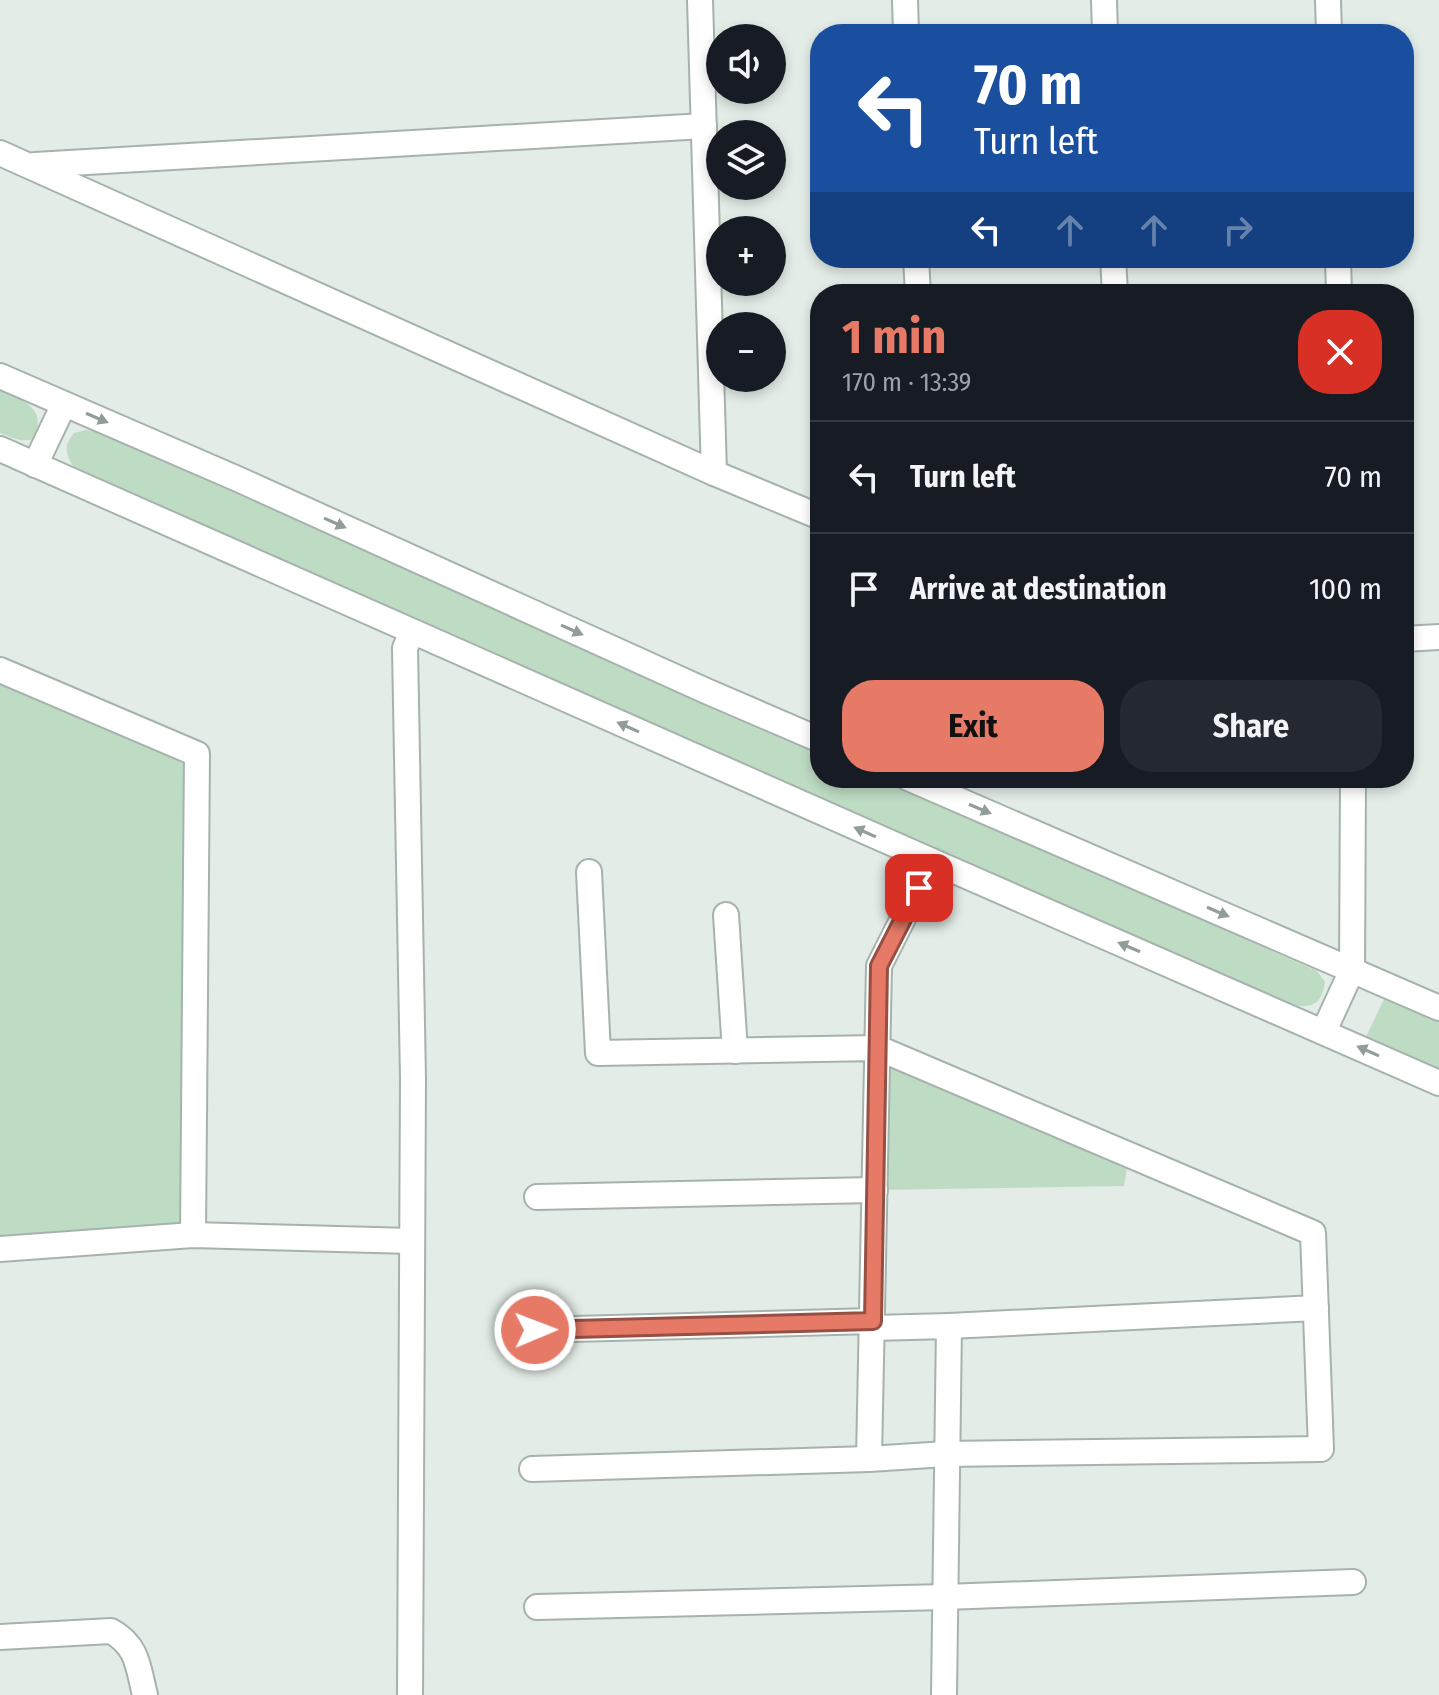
<!DOCTYPE html>
<meta charset="utf-8">
<style>
:root{--surface:#171b24;--page:#242831;--text:#f1f3f6;--muted:#9ea1a6;--line:#363941;--accent:#e67a67}
body{margin:0;font-family:"Fira Sans Condensed",sans-serif;background:var(--page);color:var(--text);height:100vh;display:flex;flex-direction:column;font-size:30px;white-space:nowrap}
*{box-sizing:border-box;margin:0}
p{font-size:26px;color:var(--muted)}
.icon{flex:none;width:44px;height:44px;fill:none;stroke:currentColor;stroke-width:2;stroke-linecap:round;stroke-linejoin:round}
.map{position:relative;flex:1;overflow:hidden}
.panel{position:absolute;left:810px;top:284px;width:604px;height:504px;display:flex;flex-direction:column;background:var(--surface);border-radius:32px;box-shadow:0 4px 12px #0003}
.panel>*{flex:none}
.top-card{position:absolute;left:810px;top:24px;width:604px;height:244px;border-radius:32px;box-shadow:0 4px 12px #0003;background:#1a4fa0;color:#fff;overflow:hidden}
.buttons{position:absolute;left:706px;top:24px;display:grid;gap:16px}
.buttons a{display:grid;place-items:center;width:80px;height:80px;border-radius:50%;background:var(--surface);box-shadow:0 4px 12px #0003;font-size:40px}
.pin{position:absolute;display:grid;place-items:center;width:68px;height:68px;color:#fff;margin:-34px;border-radius:16px;box-shadow:0 4px 12px #0006}
.me{position:absolute;width:88px;margin:-44px;rotate:89deg;stroke-linejoin:round;filter:drop-shadow(0 0 6px #0008)}
.turn{display:flex;align-items:center;gap:28px;height:168px;padding:0 32px;font-size:36px}
.turn .icon{width:104px;height:104px;stroke-width:2.5}
.turn b{display:block;font-size:56px;line-height:68px}
.lanes{display:flex;align-items:center;height:76px;padding:0 32px;background:#0003;justify-content:center;gap:40px;direction:ltr}
.lanes .off{opacity:.35}
.round{display:grid;place-items:center;flex:none;width:84px;height:84px;border-radius:32px;background:var(--page)}
.head{display:flex;align-items:center;justify-content:space-between;height:136px;padding:0 32px}
h1{font-size:48px;font-weight:700;line-height:60px;color:var(--accent)}
.action{display:flex;gap:16px;margin-top:auto;padding:16px 32px}
.action a{flex:1;height:92px;border-radius:32px;background:var(--accent);color:#111;font-size:32px;font-weight:700;line-height:92px;text-align:center}
.action a+a{background:var(--page);color:var(--text)}
ul{padding:0;list-style:none}
li{display:flex;align-items:center;gap:24px;height:112px;padding:0 32px;border-top:2px solid var(--line)}
li div{flex:1}
li b{display:block;font-size:30px}
li em{font-style:normal}
.map>svg:first-child{display:block}
.green{fill:#bedbc3}
.lines{fill:none;stroke-linecap:round;stroke-linejoin:round}
.minor-casing{stroke:#a6b3ad;stroke-width:28}
.minor{stroke:#fff;stroke-width:24}
.oneway{fill:#929d99}
.route-casing{stroke:#964f43;stroke-width:20}
.route{stroke:#e67a67;stroke-width:14}
</style>
<div class="map">
<svg width="1439" height="1695" viewBox="0 0 1439 1695">
<rect width="100%" height="100%" fill="#e3ece7"/>
<g class="green">
<path d="M0 390C23 400 49 409 33 439 21 443 11 437 0 433Z"/>
<path d="M86 430 97 432 820 751V778H880L1317 971 1325 982C1321 1006 1313 1007 1291 1006L416 623 73 466C65 453 64 445 74 433Z"/>
<path d="M0 670 197 754 193 1235 0 1249Z"/>
<path d="M1384 999 1439 1022V1069L1366 1037Z"/>
<path d="M878 1048 1129 1155 1124 1186 875 1190Z"/>
</g>
<g class="lines">
<defs>
<g id="minor">
<path d="M700 0 714 473"/>
<path d="M905 0 906 34"/>
<path d="M1104 0 1105 34"/>
<path d="M1328 0 1329 34"/>
<path d="M0 153 714 473 820 517"/>
<path d="M35 165 704 126"/>
<path d="M916 258 918 294"/>
<path d="M1113 258 1115 294"/>
<path d="M1338 258 1339 294"/>
<path d="M0 376 240 480 704 690 820 740"/>
<path d="M0 449 932 861 1439 1083"/>
<path d="M35 465 64 404"/>
<path d="M1404 639 1439 637"/>
<path d="M0 670 197 754 193 1235"/>
<path d="M908 778 1439 1008"/>
<path d="M589 872 598 1053 878 1048 1313 1233 1321 1449 946 1454 869 1459 879 966 932 861"/>
<path d="M726 915 735 1051"/>
<path d="M1324 1031 1352 970 1353 778"/>
<path d="M537 1197 875 1190"/>
<path d="M0 1249 193 1235 412 1241"/>
<path d="M949 1326 1316 1308"/>
<path d="M872 1328 949 1326 944 1695"/>
<path d="M535 1330 873 1321"/>
<path d="M532 1469 869 1459"/>
<path d="M537 1607 945 1597 1353 1582"/>
<path d="M0 1637 111 1631C138 1646 138 1667 145 1695"/>
<path d="M410 1695 413 1079 405 648 412 632"/>
</g>
</defs>
<use href="#minor" class="minor-casing"/>
<use href="#minor" class="minor"/>
</g>
<defs><path id="oneway-solid" d="M-6-.8H1V-3.2L6.5 0L1 3.2V.8H-6Z" transform="scale(2)"/></defs>
<g class="oneway">
<use href="#oneway-solid" transform="translate(97 418) rotate(23)"/>
<use href="#oneway-solid" transform="translate(335 523) rotate(24)"/>
<use href="#oneway-solid" transform="translate(572 630) rotate(24)"/>
<use href="#oneway-solid" transform="translate(628 727) rotate(-156)"/>
<use href="#oneway-solid" transform="translate(980 809) rotate(23)"/>
<use href="#oneway-solid" transform="translate(865 832) rotate(-156)"/>
<use href="#oneway-solid" transform="translate(1218 912) rotate(23)"/>
<use href="#oneway-solid" transform="translate(1129 947) rotate(-157)"/>
<use href="#oneway-solid" transform="translate(1368 1051) rotate(-156)"/>
</g>
<g class="lines">
<defs>
<path id="route" d="M535 1330 873 1321 879 966 919 888"/>
</defs>
<use href="#route" class="route-casing"/>
<use href="#route" class="route"/>
</g>
</svg>
<div class="buttons">
<a><svg class="icon" aria-label="sound" viewBox="0 0 24 24"><path d="M4 9h4l5-4v14l-5-4H4zM17 9q2 3 0 6"/></svg></a>
<a><svg class="icon" aria-label="layers" viewBox="0 0 24 24"><path d="M12 4l9 5-9 5-9-5zM3 14l9 5 9-5"/></svg></a>
<a>+</a>
<a>−</a>
</div>
<div class="pin" style="left:919px;top:888px;background:#d93025"><svg class="icon" aria-label="arrive" viewBox="0 0 24 24"><path d="M6 21V4h12l-3 4 3 4H6"/></svg></div>
<svg class="me" style="left:535px;top:1330px" viewBox="-20 -20 40 40"><circle r="17" fill="#e67a67" stroke="#fff" stroke-width="3"/><path d="M0-11L8 9 0 5-8 9z" fill="#fff"/></svg>
<div class="top-card">
<div class="turn"><svg class="icon" aria-label="left" viewBox="0 0 24 24"><path d="M17 20v-9H6M10 6l-5 5 5 5"/></svg><div><b>70 m</b>Turn left</div></div>
<div class="lanes"><svg class="icon" aria-label="left" viewBox="0 0 24 24"><path d="M17 20v-9H6M10 6l-5 5 5 5"/></svg><svg class="icon off" aria-label="ahead" viewBox="0 0 24 24"><path d="M12 20V5M6 11l6-6 6 6"/></svg><svg class="icon off" aria-label="ahead" viewBox="0 0 24 24"><path d="M12 20V5M6 11l6-6 6 6"/></svg><svg class="icon off" aria-label="right" viewBox="0 0 24 24"><path d="M7 20v-9h11M14 6l5 5-5 5"/></svg></div>
</div>
<section class="panel">
<div class="head"><div><h1>1 min</h1><p>170 m · 13:39</p></div><a class="round" style="background:#d93025;color:#fff"><svg class="icon" aria-label="close" viewBox="0 0 24 24"><path d="M6 6l12 12M18 6L6 18"/></svg></a></div>
<ul>
<li><svg class="icon" aria-label="left" viewBox="0 0 24 24"><path d="M17 20v-9H6M10 6l-5 5 5 5"/></svg><div><b>Turn left</b></div><em>70 m</em></li>
<li><svg class="icon" aria-label="arrive" viewBox="0 0 24 24"><path d="M6 21V4h12l-3 4 3 4H6"/></svg><div><b>Arrive at destination</b></div><em>100 m</em></li>
</ul>
<div class="action"><a>Exit</a><a>Share</a></div>
</section>
</div>
